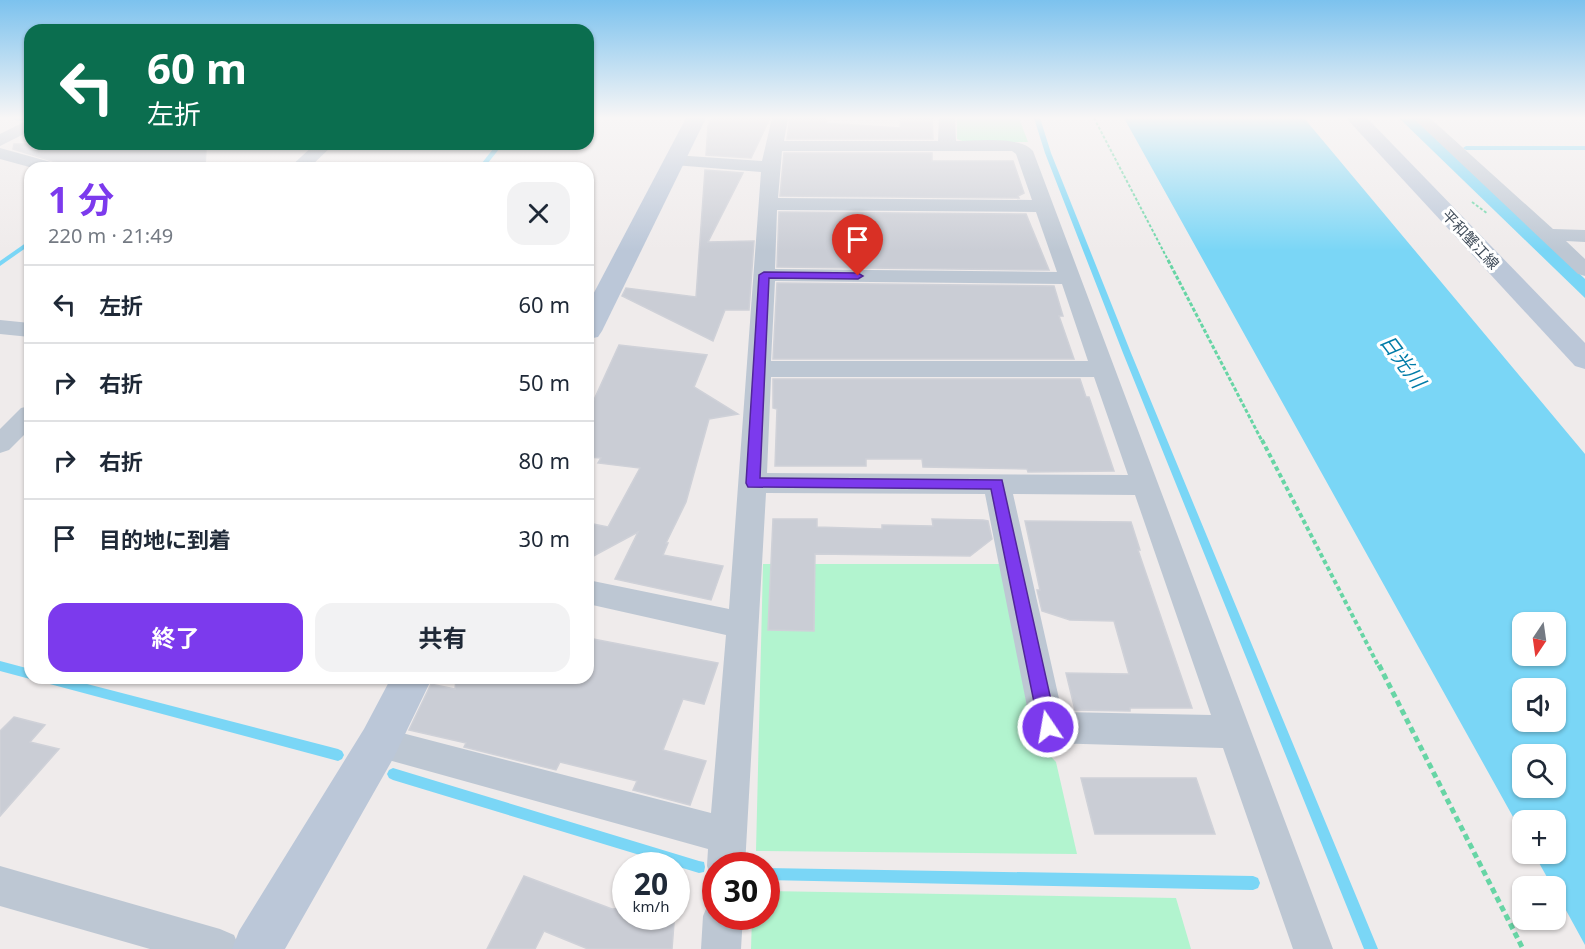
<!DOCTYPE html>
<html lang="ja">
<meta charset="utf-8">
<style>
:root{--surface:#fff;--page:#f2f2f3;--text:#1f2937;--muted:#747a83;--line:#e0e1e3;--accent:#7c3aed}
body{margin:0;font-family:"Noto Sans","Noto Sans JP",sans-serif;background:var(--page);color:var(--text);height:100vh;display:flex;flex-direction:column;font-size:22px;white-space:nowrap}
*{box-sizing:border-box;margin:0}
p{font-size:20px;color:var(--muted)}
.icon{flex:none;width:33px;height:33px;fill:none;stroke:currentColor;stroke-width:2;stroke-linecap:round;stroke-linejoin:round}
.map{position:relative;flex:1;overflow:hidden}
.panel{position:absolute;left:24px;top:162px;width:570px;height:522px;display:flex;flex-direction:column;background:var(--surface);border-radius:18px;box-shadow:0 2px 4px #0004}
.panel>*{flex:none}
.top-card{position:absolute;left:24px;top:24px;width:570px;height:126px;border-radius:18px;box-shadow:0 2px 4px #0004;background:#0b6e4f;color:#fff;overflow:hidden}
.needle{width:39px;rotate:193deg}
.tools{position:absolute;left:1512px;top:612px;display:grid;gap:12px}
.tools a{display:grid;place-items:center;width:54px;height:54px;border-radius:12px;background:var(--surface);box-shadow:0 2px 4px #0004;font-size:30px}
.speed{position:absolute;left:612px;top:852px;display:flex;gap:12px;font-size:30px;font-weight:700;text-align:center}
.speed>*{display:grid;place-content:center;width:78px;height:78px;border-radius:50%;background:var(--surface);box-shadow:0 2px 4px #0004;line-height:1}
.speed small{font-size:15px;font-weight:400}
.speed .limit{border:9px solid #d22;background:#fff;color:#111}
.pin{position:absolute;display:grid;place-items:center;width:51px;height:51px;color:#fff;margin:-62px -26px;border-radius:50% 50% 50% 0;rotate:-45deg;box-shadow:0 0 6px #0007}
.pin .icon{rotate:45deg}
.me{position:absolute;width:66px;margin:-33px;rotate:348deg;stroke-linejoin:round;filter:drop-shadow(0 0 4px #0008)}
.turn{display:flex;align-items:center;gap:21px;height:126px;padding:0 24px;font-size:27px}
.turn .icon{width:78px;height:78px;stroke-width:2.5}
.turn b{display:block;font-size:42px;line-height:51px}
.round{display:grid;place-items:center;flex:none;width:63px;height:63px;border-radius:18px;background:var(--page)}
.summary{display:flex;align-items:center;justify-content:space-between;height:102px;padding:0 24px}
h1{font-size:36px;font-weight:700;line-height:45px;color:var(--accent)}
.cta{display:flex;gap:12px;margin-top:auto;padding:12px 24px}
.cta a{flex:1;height:69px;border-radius:18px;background:var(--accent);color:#fff;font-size:24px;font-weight:700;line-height:69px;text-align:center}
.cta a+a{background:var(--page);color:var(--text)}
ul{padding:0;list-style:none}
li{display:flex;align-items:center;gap:18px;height:78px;padding:0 24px;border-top:2px solid var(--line)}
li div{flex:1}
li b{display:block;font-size:22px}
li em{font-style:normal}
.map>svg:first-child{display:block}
.green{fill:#b2f4cf}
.water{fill:#7ad6f6;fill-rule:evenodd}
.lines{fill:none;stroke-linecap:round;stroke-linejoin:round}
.stream{fill:#7ad6f6;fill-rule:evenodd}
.building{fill:#cacdd5;stroke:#cfd1d8;stroke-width:1.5}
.path-far3{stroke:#67d5a5;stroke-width:2;stroke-dasharray:3 2;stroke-linecap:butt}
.path-far2{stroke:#67d5a5;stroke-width:3;stroke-dasharray:4 2;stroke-linecap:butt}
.path-far1{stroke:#67d5a5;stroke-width:4;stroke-dasharray:4.5 3;stroke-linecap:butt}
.path{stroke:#67d5a5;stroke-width:5;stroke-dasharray:6 4;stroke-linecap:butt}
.street{fill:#bdc7d3;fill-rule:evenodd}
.secondary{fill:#bbc7d8;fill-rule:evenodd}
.route{fill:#7c3aed;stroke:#51269a;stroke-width:1.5}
.labels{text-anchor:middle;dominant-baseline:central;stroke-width:6;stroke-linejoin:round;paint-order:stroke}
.far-street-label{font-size:15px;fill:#424e5b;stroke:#fff}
.water-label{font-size:20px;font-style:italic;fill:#017ca8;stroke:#fff}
</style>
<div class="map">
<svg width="1585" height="949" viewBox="0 0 1585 949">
<rect width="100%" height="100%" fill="#efebeb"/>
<g class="green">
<path d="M957 118H1019L1028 142H965L957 139Z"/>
<path d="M763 564H1002L1033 738 1056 762 1077 854 756 851Z"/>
<path d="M767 891 1176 898 1191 949H751L752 917 766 916Z"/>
</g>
<g class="water">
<path d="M1124 118H1304L1585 454V945L1556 892V886H1552L1534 854H1556V820H1522V833ZM1522 622H1556V656H1522ZM1522 688H1556V722H1522ZM1522 754H1556V788H1522Z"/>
<path d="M1399 118H1414L1585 279V298Z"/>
</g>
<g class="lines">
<g class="stream">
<path d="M10 118H26L28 119C24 122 14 121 10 118Z"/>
<path d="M1034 118H1040L1051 153 1131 353 1378 949H1364L1123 353 1045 153Z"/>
<path d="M497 144H503L484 168H478Z"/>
<path d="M1585 146V150H1466L1463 148 1466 146Z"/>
<path d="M30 240V245L0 266V261Z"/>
<path d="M0 661 30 669V678H32L30 679 0 671Z"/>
<path d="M41 678H64L338 749 342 751 344 755 342 759 338 761 46 683 42 681Z"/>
<path d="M393 768 699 861 704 862 705 867 704 872 699 873 393 780 389 778 387 774 389 770Z"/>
<path d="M766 868 1253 876 1258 878 1260 883 1258 888 1253 890 766 880Z"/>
</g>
</g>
<g class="building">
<path d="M713 118H770L751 158 706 155 708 126Z"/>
<path d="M790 118H827L826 123 900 128 901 118H932L933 139H787Z"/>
<path d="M14 144H130L206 149 205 168H75L13 149Z"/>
<path d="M784 153H932V161H1013L1024 193 1018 196 1019 198 780 196Z"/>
<path d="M705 170 743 173 708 242 754 241 749 310H725L713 341 622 296 626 288 696 297Z"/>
<path d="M779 212 1026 214 1049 270 777 267Z"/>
<path d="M777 283 1054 286 1063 316H1059L1074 359H773Z"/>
<path d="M619 345 707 355 694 387 738 414 709 419 686 502 666 543H668L663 555 723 566 711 600 615 579 638 532 588 559V523L608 527 640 468 598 463 601 458 588 457V413Z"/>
<path d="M773 379H1080L1086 397H1089L1114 471 1028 472 1027 469 923 467 922 459H866V466H775L777 409 773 408Z"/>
<path d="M773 519H817V527L882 529V525L933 526 932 519 983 520 988 521 992 539 970 556 815 554 814 631 768 630Z"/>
<path d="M1025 521 1131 522 1140 550H1138L1192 708H1130V711L1075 710 1066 673 1129 674 1114 621 1070 620 1042 611 1037 590H1040Z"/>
<path d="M588 638 718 663 704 704 683 699 663 750 706 761 690 805 633 790 637 781 560 762 556 770 464 747 466 743 409 730 431 684 455 689 456 678H588Z"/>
<path d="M14 717 45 725 30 742 59 749 0 816V731Z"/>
<path d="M1081 778H1196L1215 834H1095Z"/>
<path d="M524 876 612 909 626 908V916H633L632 924 674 923 672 949H588L544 931 535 949H487Z"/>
</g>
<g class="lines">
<g class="path-far3">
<path d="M1094 118 1169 262"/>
<path d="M1472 202 1488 214"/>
</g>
<path class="path-far2" d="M1168 260 1262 441"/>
<path class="path-far1" d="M1262 440 1379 667"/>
<path class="path" d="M1379 665 1523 949"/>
<g class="street">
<path d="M685 118H704L696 123 687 122Z"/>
<path d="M772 118H788L784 141H938L939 118H955L956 141C975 141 1020 135 1033 151L1333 949H1293L1223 748 1048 743 1036 738 1031 727 985 494 766 493 745 866H716V881L712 880 707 866 708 849 367 754 362 743 367 732 379 727 711 813 726 635 588 604V580L729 609 761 172 674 165 668 164 665 160 668 156 674 155 762 161ZM782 151H1012L1016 154 1032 200 778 198ZM777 210 1036 212 1057 272 775 269ZM775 281 1062 284 1088 361H771ZM771 377H1094L1128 475 767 473ZM1013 494 1135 495 1211 715 1062 712Z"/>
<path d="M1413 118H1430L1553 229 1585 230V242L1566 241 1585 259V276L1578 274Z"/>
<path d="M30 119V131L0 146V134Z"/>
<path d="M315 144H334L309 168H289Z"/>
<path d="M0 148 58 164 61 168H33L0 159Z"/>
<path d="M0 320 30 323V337L0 334Z"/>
<path d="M30 406V429L9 450 0 453V429L21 408Z"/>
<path d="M0 866 220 929 234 935 240 949H150L0 906Z"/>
<path d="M716 899V916H743L741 949H701L703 916 709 902Z"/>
</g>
<g class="secondary">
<path d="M686 118H706L602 331 598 337 588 339V304Z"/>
<path d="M1346 118H1367L1585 343V369L1575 366Z"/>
<path d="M391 678H432L394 757 285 949H232L239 931 364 729Z"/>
</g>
</g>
<linearGradient id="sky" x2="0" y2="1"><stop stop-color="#7cc2ee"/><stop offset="0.47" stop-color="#f8f6f6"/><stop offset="1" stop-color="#f8f6f6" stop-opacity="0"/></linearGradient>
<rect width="1585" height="251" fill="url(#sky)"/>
<path class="route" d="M764 272 858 273 863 276 858 279 769 278 760 478 1002 480 1057 727 1054 732 1048 735 1042 732 1039 727 991 489 748 487 746 483 759 275Z"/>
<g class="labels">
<g class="far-street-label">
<text transform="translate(1471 239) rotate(47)">平和蟹江線</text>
</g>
<g class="water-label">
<text transform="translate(1403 361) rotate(53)">日光川</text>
</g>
</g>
</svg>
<div class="tools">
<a><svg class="needle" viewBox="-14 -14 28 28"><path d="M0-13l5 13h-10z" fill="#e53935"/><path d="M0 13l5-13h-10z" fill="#747a83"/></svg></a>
<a><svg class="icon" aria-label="sound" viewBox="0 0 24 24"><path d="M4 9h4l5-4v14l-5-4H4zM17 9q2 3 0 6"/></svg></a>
<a><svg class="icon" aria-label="search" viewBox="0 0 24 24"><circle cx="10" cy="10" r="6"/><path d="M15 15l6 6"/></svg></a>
<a>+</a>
<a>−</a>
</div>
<div class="speed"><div>20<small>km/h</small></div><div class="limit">30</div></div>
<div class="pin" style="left:858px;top:276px;background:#d93025"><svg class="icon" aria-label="arrive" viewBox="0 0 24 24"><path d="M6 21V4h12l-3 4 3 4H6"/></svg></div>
<svg class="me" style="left:1048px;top:727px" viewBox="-20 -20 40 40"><circle r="17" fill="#7c3aed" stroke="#fff" stroke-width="3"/><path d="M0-11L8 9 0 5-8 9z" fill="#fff"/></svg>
<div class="top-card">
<div class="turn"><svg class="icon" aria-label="left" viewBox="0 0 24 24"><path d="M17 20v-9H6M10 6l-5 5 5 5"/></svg><div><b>60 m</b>左折</div></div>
</div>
<section class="panel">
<div class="summary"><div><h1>1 分</h1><p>220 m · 21:49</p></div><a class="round"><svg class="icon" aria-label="close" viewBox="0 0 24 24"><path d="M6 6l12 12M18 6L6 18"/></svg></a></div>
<ul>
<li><svg class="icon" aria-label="left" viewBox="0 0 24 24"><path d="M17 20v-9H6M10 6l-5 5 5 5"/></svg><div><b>左折</b></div><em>60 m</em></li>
<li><svg class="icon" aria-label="right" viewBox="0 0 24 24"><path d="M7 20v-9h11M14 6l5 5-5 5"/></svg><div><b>右折</b></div><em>50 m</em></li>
<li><svg class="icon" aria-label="right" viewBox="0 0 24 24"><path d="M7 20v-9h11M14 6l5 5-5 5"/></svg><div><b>右折</b></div><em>80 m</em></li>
<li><svg class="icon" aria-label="arrive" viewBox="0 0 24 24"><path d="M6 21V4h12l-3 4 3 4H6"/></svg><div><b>目的地に到着</b></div><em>30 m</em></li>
</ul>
<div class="cta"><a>終了</a><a>共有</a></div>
</section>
</div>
